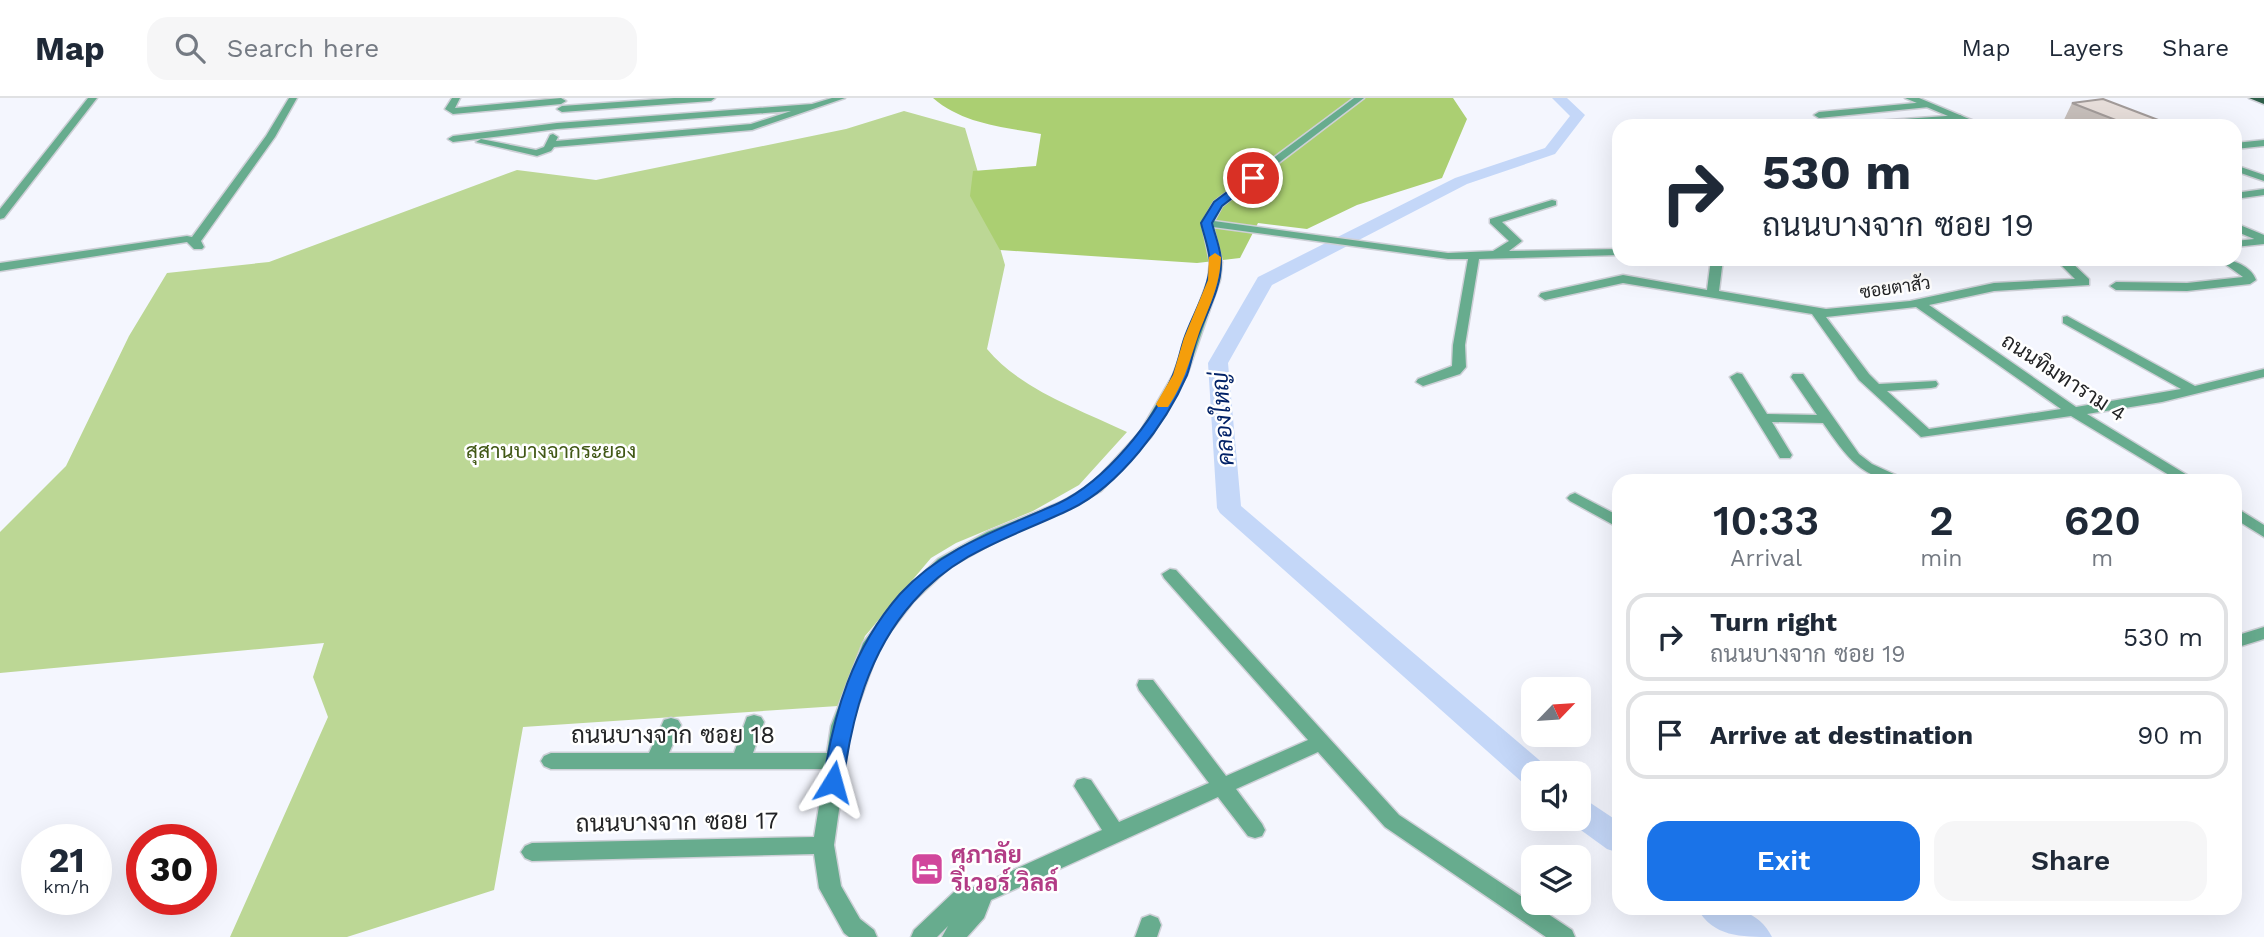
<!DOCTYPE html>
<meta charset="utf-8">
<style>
:root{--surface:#fff;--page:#f6f6f7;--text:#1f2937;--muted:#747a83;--line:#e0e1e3;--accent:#1a73e8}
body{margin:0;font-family:"Work Sans",Sarabun,sans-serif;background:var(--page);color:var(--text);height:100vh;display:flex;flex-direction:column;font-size:26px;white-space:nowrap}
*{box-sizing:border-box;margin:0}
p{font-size:23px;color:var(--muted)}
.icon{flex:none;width:38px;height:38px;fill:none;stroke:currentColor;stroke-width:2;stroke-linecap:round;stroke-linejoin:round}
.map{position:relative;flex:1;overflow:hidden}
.side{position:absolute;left:1612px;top:376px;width:630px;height:441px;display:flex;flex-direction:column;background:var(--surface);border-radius:21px;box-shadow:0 7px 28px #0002}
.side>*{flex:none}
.hud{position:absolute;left:1612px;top:21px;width:630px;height:147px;border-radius:21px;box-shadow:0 7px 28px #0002;background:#fff;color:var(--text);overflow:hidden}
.needle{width:46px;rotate:65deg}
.controls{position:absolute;left:1521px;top:579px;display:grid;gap:14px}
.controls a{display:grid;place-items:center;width:70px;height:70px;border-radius:14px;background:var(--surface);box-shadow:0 7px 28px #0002;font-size:35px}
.speed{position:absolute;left:21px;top:726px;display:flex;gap:14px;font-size:35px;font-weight:700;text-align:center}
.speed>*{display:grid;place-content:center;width:91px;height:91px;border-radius:50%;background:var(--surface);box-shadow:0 7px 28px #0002;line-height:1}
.speed small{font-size:18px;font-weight:400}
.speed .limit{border:10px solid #d22;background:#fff;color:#111}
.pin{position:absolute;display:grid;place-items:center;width:60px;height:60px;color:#fff;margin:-30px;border:4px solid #fff;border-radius:50%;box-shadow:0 2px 7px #0007}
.me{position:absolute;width:77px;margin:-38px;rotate:8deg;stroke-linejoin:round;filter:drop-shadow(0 0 5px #0008)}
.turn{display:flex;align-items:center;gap:24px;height:147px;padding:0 35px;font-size:32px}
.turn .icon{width:91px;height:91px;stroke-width:2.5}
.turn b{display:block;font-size:49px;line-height:60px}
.eta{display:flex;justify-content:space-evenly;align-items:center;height:119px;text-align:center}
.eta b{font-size:42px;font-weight:600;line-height:49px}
.button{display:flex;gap:14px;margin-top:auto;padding:14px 35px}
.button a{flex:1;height:80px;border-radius:21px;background:var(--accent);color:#fff;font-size:28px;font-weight:600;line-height:80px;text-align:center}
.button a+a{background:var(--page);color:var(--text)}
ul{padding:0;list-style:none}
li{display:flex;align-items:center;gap:21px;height:88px;margin:0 14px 10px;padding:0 21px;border:4px solid var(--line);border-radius:21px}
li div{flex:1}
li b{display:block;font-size:26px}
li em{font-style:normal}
header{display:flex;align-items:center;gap:42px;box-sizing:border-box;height:98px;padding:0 35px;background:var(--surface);border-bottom:2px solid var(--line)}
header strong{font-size:33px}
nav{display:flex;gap:38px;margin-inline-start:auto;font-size:24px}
.search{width:490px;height:63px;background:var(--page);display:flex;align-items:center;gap:18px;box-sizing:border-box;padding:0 24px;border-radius:21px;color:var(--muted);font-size:26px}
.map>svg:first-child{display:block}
.green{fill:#bcd795}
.forest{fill:#abcf72}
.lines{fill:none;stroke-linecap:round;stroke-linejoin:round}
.river{fill:#c4d7f8;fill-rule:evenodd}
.minor-casing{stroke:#ced0d7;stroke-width:3}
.tertiary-casing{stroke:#ced0d7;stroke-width:3}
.primary-casing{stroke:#ced0d7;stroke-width:3}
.minor{fill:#67ac8e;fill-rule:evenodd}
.tertiary{fill:#67ac8e;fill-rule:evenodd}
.primary{fill:#2d5e49;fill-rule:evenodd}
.wall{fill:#c7bfbb}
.building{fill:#e7deda;stroke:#a29b99;stroke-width:2}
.route{fill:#1a73e8;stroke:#114b97;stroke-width:2}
.slow{fill:#f59e0b}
.labels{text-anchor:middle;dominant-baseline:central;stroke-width:5;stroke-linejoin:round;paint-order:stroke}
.far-street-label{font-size:18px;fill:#232426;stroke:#fff}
.street-label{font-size:21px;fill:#232426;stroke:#fff}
.park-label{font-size:21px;fill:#415816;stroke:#fff}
.water-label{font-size:23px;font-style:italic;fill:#022267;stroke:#fff}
.near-street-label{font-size:24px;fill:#232426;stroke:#fff}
.near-hotel-label{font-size:24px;font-weight:bold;fill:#b23c85;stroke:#fff;text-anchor:start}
</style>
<header>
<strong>Map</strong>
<div class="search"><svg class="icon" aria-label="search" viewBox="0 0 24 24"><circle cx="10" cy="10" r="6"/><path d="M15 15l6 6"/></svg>Search here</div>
<nav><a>Map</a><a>Layers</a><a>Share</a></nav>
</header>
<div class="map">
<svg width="2264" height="839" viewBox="0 0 2264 839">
<rect width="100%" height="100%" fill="#f4f6fe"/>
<path class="green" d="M904 13 965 30 1005 167 987 251C1021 292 1079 311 1127 334L1079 387 1033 413 956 445 931 460 865 538 838 608 523 629 494 792 347 839H230L328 619 313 579 324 545 0 575V434L66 368 129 238 167 175 269 164 517 72 596 82 846 31Z"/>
<path class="forest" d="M933 0H1453L1467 21 1442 80 1357 107 1307 131 1258 125 1240 160 1197 165 1000 152 970 98 973 73 1036 68 1041 36C1003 29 963 26 933 0Z"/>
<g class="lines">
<g class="river">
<path d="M1552 0H1567L1585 17 1555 56 1467 86 1272 187 1228 265 1241 408 1545 667 1549 676H1533V688L1523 685 1220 415 1217 410 1208 265 1258 179 1455 80 1545 50 1570 18Z"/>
<path d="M1578 700 1589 704 1619 724V755L1607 751 1567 722 1578 721Z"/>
<path d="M1697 810C1727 810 1757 808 1772 839 1741 839 1713 839 1697 810Z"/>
</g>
<defs>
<g id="minor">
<path d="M88 0H97L4 120 0 121V111Z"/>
<path d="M289 0H297L275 39 201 143 204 149 202 151H194L187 144 0 173V165L187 138 192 139 266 38Z"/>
<path d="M452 0H460L455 10 561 0 566 3 561 6 453 16 445 11Z"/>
<path d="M674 0H715L711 3 562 14 557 11 562 8Z"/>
<path d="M832 0H845L752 32 554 49 551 53 537 58 476 44 481 41 536 52 544 49 550 37 553 36 558 39 556 43 751 26 791 13 557 31 453 44 448 41 453 38 557 25 812 6Z"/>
<path d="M1354 0H1364L1222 108 1214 123 1448 155 1493 153 1509 143 1490 125V121L1552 102 1556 103V107L1502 124 1522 143 1509 153 1619 151V157L1479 161 1465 247 1466 269 1460 276 1423 288 1416 284 1418 281 1452 268 1453 247 1468 161H1448L1213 129 1222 164 1220 182 1187 277 1151 339 1101 393 1071 410 999 442 950 469 913 504 880 547 851 628 834 747 841 788 860 821 874 832 877 839H849L844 835 819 790 814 756 532 763 525 760 521 754 525 748 532 745 814 739 825 671H551L544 668 541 663 544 658 551 655H649L664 622 671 620 678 622 681 627 669 655H734L747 619 754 617 761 619 764 624 753 655H827L831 628 863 545 901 496 938 461 987 434 1061 404 1091 387 1140 334 1173 277 1208 182 1210 164 1202 125 1214 104Z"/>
<path d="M1926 4 1931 7 1929 9 1819 20 1814 17 1819 14Z"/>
<path d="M1960 17 1965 20 1963 22 1887 28H1843L1848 25Z"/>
<path d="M2264 42V48L2235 51V45Z"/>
<path d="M2235 67 2264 77V83L2235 73Z"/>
<path d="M2264 91V97L2235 101V95Z"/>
<path d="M2264 140V146L2235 149V143Z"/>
<path d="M1711 161H1723L1719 193 1826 211 1910 203 1994 185 2075 181 2055 161H2068L2089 181V187L1994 193 1929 207 2076 309 2181 291 2063 225V219L2067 218 2195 288 2264 271V279L2162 304 2087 316 2197 383H2179L2071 318 1921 339 1859 282 1812 216 1623 185 1545 202 1539 198 1541 195 1623 177 1707 192ZM1916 209 2061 311 1929 331 1887 293 1931 290 1936 289 1938 286 1936 283 1879 286 1869 276 1826 219Z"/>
<path d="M2218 161C2233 161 2251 168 2256 182L2250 186 2187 193 2116 192 2110 188 2116 184 2187 185 2243 179Z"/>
<path d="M1737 275 1742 276 1767 316 1817 317 1791 279 1793 276H1803L1859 356 1872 366 1909 383C1863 385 1847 359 1823 325L1772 324 1792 357 1790 360H1780L1730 279Z"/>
<path d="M1575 395 1619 418V430L1570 403 1567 400 1570 397Z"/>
<path d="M2235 409 2264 427V439L2235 421Z"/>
<path d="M1170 471 1176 472 1399 717 1572 832 1575 839H1546L1385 729 1318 654 1236 691 1262 726 1265 732 1262 738 1255 740 1248 738 1218 699 991 802 984 820 967 839H942L948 828 937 839H911L914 832 954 794 978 788 1102 732 1074 688 1077 682 1084 680 1091 682 1119 724 1209 685 1139 592 1137 587 1139 582H1153L1226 678 1308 642 1164 480 1162 476Z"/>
<path d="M2264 529V541L2235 550V538Z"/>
<path d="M1150 817 1158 820 1161 827 1157 839H1135L1142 820Z"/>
</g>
<g id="tertiary">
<path d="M1905 0H1919L1986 28H1972Z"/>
<path d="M2235 125 2264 137V145L2235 133Z"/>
</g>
<path id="primary" d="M2249 0H2264V6Z"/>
</defs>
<use href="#minor" class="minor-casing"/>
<use href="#tertiary" class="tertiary-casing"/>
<use href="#primary" class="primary-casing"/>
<use href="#minor" class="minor"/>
<use href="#tertiary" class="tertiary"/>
<use href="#primary" class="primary"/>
</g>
<path class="wall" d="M2072 5 2174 28H2061Z"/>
<path class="building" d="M2103 1 2174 28H2131L2072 5Z"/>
<path class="route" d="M1250 77 1258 80 1222 108 1212 125C1215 138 1222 153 1221 166 1221 192 1205 217 1197 241 1193 253 1191 266 1187 277 1166 326 1119 388 1071 411 1013 439 957 453 913 504 868 555 852 619 843 684L841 690 833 692 826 690 823 684C834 614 852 551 900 496 944 448 1002 431 1059 405 1105 383 1154 323 1173 277 1178 265 1180 253 1184 241 1192 217 1209 192 1210 166 1210 153 1204 138 1201 125L1214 104Z"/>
<path class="slow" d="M1215 155 1221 159C1220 189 1208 210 1198 238 1189 265 1184 285 1168 309H1158L1156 306 1173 277 1184 240 1208 182 1209 159Z"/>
<defs>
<symbol id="hotel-square" viewBox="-11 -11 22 22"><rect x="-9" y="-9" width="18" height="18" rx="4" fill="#d1479c" stroke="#fff"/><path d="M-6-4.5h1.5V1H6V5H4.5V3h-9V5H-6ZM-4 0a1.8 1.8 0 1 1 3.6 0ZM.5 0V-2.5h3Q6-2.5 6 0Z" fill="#fff"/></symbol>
</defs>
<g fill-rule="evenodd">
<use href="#hotel-square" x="908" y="752" width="38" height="38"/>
</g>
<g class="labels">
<g class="far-street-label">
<text transform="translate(1895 189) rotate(-8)">ซอยตาสัว</text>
</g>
<g class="street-label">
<text transform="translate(2064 279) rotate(33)">ถนนทิมทาราม 4</text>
</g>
<g class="park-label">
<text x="551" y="352">สุสานบางจากระยอง</text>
</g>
<g class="water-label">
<text transform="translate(1223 321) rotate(-94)">คลองใหญ่</text>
</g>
<g class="near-street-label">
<text x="673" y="637">ถนนบางจาก ซอย 18</text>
<text transform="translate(677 724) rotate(-1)">ถนนบางจาก ซอย 17</text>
</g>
<g class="near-hotel-label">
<text x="951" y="757">ศุภาลัย<tspan x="951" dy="28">ริเวอร์ วิลล์</tspan></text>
</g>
</g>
</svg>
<div class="controls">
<a><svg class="needle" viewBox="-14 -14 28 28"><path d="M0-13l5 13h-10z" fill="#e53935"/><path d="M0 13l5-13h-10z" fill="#747a83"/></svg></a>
<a><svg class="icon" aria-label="sound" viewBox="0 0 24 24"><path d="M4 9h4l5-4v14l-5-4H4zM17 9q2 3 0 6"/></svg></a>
<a><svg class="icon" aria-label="layers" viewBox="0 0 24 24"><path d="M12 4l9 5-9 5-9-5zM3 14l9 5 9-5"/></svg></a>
</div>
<div class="speed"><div>21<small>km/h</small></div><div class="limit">30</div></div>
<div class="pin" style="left:1253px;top:80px;background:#d93025"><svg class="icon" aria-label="arrive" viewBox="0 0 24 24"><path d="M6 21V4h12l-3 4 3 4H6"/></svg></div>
<svg class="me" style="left:833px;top:684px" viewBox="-20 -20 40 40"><path d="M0-17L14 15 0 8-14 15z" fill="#1a73e8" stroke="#fff" stroke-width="4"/></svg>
<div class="hud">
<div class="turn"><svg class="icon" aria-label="right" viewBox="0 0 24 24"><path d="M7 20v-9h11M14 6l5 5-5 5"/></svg><div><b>530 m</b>ถนนบางจาก ซอย 19</div></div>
</div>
<section class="side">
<div class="eta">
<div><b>10:33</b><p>Arrival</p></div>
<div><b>2</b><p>min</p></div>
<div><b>620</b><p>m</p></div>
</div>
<ul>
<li><svg class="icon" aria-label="right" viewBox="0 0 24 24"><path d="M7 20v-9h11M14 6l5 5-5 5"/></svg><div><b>Turn right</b><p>ถนนบางจาก ซอย 19</p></div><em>530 m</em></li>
<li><svg class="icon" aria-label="arrive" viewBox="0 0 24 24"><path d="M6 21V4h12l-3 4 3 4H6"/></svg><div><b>Arrive at destination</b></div><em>90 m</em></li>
</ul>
<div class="button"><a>Exit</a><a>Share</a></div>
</section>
</div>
